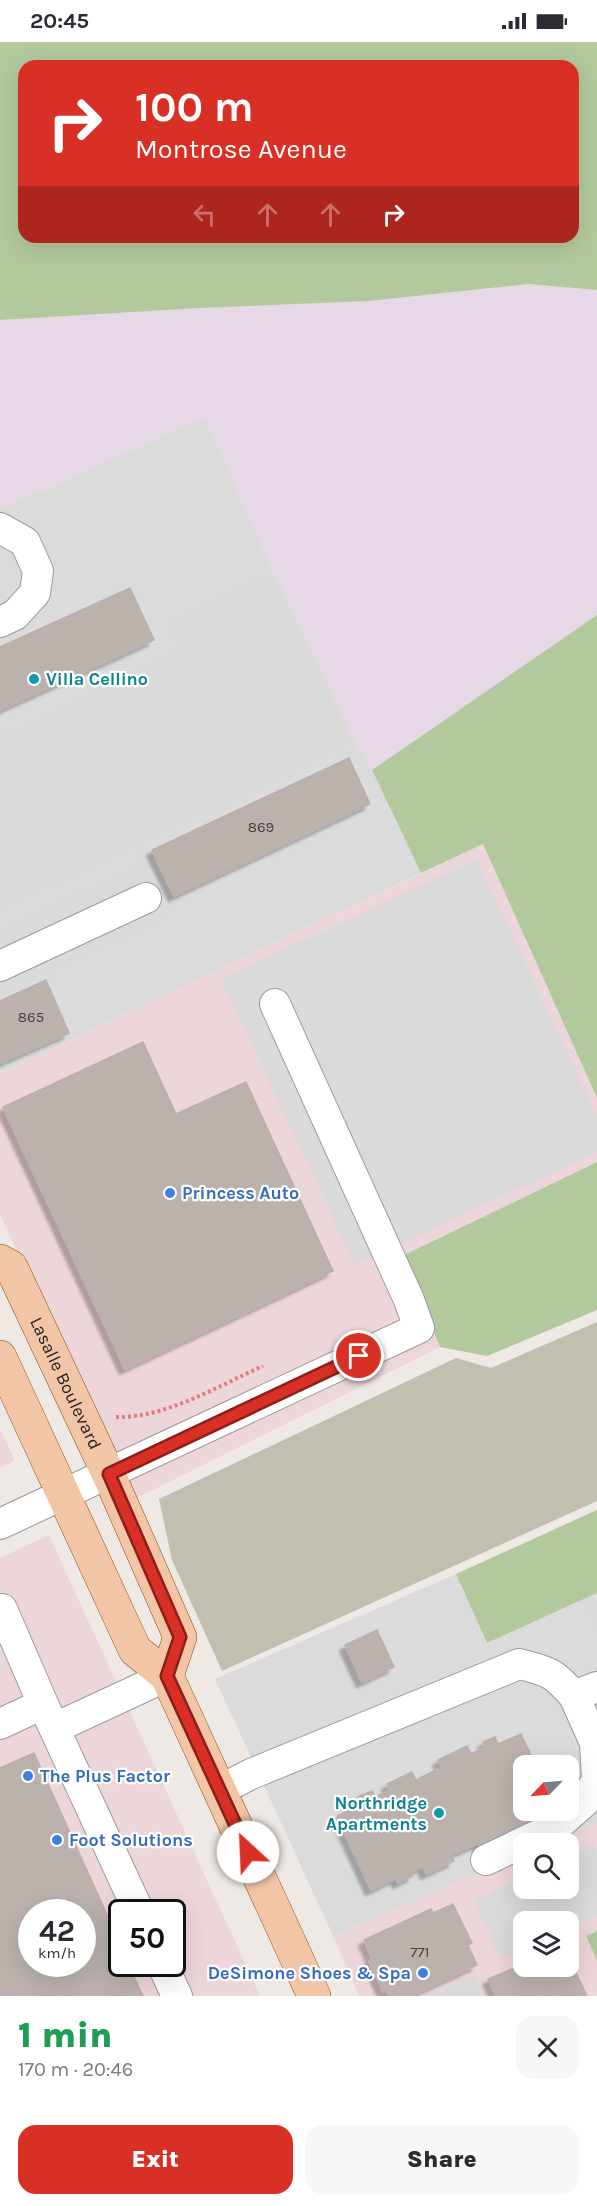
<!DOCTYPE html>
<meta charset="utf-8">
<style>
:root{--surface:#fff;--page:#f7f7f7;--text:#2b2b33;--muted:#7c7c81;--accent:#d93025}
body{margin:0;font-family:Karla,sans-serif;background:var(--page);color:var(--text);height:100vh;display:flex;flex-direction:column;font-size:22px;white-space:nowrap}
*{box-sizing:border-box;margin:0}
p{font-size:20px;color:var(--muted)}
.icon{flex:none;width:33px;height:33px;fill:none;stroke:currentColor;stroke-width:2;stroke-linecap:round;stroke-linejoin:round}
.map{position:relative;height:1954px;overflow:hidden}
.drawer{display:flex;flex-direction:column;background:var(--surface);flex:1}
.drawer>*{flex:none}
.top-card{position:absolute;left:18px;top:18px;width:561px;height:183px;border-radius:18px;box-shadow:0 6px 24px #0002;background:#d93025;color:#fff;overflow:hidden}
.needle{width:39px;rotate:245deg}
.controls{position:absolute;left:513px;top:1713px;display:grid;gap:12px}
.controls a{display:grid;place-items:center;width:66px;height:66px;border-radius:12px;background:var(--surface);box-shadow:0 6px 24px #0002;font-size:30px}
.speed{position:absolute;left:18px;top:1857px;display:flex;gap:12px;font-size:30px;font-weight:700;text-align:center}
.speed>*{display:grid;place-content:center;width:78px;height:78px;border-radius:50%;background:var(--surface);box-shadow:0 6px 24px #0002;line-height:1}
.speed small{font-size:15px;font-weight:400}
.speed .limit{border:3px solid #111;border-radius:9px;background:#fff;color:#111}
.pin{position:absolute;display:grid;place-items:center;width:51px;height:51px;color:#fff;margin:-26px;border:3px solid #fff;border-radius:50%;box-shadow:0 2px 6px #0007}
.me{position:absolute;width:66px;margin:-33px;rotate:335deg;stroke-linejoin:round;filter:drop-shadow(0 0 4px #0008)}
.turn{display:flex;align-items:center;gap:21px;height:126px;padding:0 18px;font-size:27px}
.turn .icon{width:78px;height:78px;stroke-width:2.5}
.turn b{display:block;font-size:42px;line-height:51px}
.lanes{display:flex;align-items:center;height:57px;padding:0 18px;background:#0003;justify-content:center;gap:30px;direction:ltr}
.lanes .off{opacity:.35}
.round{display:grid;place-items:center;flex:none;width:63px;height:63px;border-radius:18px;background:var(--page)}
.summary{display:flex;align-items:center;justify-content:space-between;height:102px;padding:0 18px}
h1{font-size:36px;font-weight:800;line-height:45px;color:#1e9e55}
.primary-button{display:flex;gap:12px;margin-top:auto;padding:12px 18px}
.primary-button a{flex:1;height:69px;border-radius:18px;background:var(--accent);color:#fff;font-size:24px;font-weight:800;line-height:69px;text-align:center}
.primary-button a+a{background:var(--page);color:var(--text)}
.status{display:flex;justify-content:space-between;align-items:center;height:42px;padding:0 30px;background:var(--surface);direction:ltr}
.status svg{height:16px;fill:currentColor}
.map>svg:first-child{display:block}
.residential{fill:#dcdbdb;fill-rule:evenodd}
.commercial{fill:#edd6d9;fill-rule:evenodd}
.industrial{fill:#e6d8e6}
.construction{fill:#c2bfb1}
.forest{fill:#b2c99e;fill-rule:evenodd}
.parking{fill:#dadada}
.building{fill:#bbb2ae;stroke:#beafa9;stroke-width:1.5;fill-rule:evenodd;filter:url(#shadow)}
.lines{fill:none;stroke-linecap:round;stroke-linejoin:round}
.minor-casing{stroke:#9b9b9b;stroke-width:32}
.major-casing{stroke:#894c0f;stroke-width:34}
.path{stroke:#ec787f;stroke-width:4;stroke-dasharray:3 3;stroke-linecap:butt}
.minor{stroke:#fff;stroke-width:30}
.major{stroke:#f2c5a6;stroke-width:33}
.route-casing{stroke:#8d1f18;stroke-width:15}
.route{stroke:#d93025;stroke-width:10}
.culture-dot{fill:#0f9aa8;stroke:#fff;stroke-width:2}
.shop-dot{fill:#3f7fe0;stroke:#fff;stroke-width:2}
.labels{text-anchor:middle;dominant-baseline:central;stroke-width:4.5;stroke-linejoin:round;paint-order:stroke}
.number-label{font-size:15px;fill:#454342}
.culture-label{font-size:18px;font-weight:bold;fill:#0d838f;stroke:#fff;text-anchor:start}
.shop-label{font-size:18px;font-weight:bold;fill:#366cbe;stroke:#fff;text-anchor:start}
.street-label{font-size:18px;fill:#1e1e1e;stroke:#fff}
</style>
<div class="status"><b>20:45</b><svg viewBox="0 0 49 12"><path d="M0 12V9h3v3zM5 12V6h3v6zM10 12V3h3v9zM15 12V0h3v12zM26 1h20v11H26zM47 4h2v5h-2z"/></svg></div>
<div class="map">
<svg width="597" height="1954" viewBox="0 0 597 1954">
<defs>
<filter id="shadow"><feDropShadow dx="-5.5" dy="5.5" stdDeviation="1.5" flood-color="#0004"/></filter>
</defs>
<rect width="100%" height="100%" fill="#eee9e5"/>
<g class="residential">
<path d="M205 375 274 531 354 698 372 728 421 831 0 1032V467Z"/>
<path d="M456 1532 487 1601 597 1551V1781L333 1894 215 1637ZM524 1724H568V1768H524Z"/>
</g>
<g class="commercial">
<path d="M483 802 597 1056V1120L403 1214 440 1305 135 1457 0 1173V1032Z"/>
<path d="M0 1387 15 1419 0 1426Z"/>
<path d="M49 1493 260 1954H0V1516ZM32 1870H82V1922H32ZM122 1870H172V1922H122Z"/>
<path d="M597 1781V1889L586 1894 597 1919V1954H359L333 1894 523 1812 524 1846H568V1802L549 1801ZM524 1880H568V1924H524Z"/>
</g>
<path class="industrial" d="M528 242 597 248V573L372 728 354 698 274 531 205 375 0 467V278L200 266 369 259Z"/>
<path class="construction" d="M597 1280V1459L222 1629 172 1518 159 1457 456 1316 491 1326Z"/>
<g class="forest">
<path d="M0 0H597V248L528 242 369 259 200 266 0 278ZM24 24H573V195H24Z"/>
<path d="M597 573V1056L483 802 421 831 372 728Z"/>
<path d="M597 1120V1268L487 1314 440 1305 402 1214Z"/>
<path d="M597 1468V1551L487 1601 456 1532Z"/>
<path d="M597 1889V1919L586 1894Z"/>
</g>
<g class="parking">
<path d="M274 531 354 698 0 867V696L181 609 168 582Z"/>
<path d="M477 817 597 1074V1110L355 1223 221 937Z"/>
<path d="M144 823 168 874 0 951V889Z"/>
<path d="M597 1559V1586L587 1564Z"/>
<path d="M594 1802 597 1808V1873L569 1886 568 1880H524L523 1907 501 1917 474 1858 523 1835 524 1846H568L569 1814Z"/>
<path d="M475 1932 484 1954H425Z"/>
</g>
<g class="building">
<path d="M130 546 154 598 0 668V605Z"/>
<path d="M349 716 370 762 174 854 152 808Z"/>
<path d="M46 938 69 991 0 1021V959Z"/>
<path d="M143 1000 176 1072 246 1040 333 1229 125 1327 3 1065Z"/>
<path d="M377 1588 394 1625 362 1640 345 1603Z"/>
<path d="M521 1692 536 1724H524V1768H541L530 1773 534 1782 518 1789 516 1785 506 1790 508 1795 480 1807 478 1801 451 1813 454 1819 426 1832 423 1824 411 1830 413 1834 398 1841 396 1836 371 1848 337 1774 361 1762 358 1755 372 1749 375 1755 390 1748 387 1742 412 1730 416 1738 442 1725 438 1718 467 1704 471 1712 485 1705 483 1700 495 1695 498 1702Z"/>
<path d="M34 1711 122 1906V1922H128L143 1954H0V1726ZM32 1870H82V1922H32Z"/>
<path d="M453 1862 472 1901 468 1903 477 1923 410 1954H389L386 1948 383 1950 369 1919 372 1917 364 1898 431 1867 433 1871Z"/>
<path d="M568 1914 587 1954H496L488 1937 524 1922V1924H568Z"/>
</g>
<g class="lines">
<defs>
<g id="minor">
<path d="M0 486 25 500 38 529 35 551 15 573 0 580"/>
<path d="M0 924 146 856"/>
<path d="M0 1482 419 1286 409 1258 275 962"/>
<path d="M2 1567 43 1662"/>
<path d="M0 1682 43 1662 139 1870"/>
<path d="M55 1686 167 1634"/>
<path d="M220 1748 251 1732 519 1622C549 1629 554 1631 574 1654L597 1645"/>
<path d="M486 1818 557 1784 584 1760 597 1738 595 1701 574 1654"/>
<path d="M162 1922 177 1954"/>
</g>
<g id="major">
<path id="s1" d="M0 1219 11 1225 109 1433 180 1595 167 1634"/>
<path d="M0 1315 135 1608 167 1634 314 1954"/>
</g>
</defs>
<use href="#minor" class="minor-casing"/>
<use href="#major" class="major-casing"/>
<path class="path" d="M116 1375C166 1376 218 1344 263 1324"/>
<use href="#minor" class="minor"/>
<use href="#major" class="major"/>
</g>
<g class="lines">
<defs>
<path id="route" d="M248 1810 167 1634 180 1595 109 1432 359 1314"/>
</defs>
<use href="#route" class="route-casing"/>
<use href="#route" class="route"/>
</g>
<g class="culture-dot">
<circle cx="34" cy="637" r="6"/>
<circle cx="439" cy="1771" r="6"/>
</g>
<g class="shop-dot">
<circle cx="170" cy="1151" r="6"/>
<circle cx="28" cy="1734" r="6"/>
<circle cx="57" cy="1798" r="6"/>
<circle cx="423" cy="1931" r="6"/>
</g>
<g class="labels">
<g class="number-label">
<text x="261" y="785">869</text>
<text x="31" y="975">865</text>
<text x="420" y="1910">771</text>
</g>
<g class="culture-label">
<text x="46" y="637">Villa Cellino</text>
<text x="427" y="1761" text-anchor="end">Northridge<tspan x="427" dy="21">Apartments</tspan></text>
</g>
<g class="shop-label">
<text x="182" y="1151">Princess Auto</text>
<text x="40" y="1734">The Plus Factor</text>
<text x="69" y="1798">Foot Solutions</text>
<text x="411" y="1931" text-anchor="end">DeSimone Shoes &amp; Spa</text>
</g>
<g class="street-label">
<text stroke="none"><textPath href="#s1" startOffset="141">Lasalle Boulevard</textPath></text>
</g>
</g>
</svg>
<div class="controls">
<a><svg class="needle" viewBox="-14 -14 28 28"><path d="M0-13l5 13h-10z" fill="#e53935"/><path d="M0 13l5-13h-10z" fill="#7c7c81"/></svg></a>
<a><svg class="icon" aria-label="search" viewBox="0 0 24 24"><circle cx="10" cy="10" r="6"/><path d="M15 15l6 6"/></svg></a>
<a><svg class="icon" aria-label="layers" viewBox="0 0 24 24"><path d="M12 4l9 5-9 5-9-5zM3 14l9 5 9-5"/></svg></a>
</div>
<div class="speed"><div>42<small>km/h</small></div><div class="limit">50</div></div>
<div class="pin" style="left:359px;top:1314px;background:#d93025"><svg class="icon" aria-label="arrive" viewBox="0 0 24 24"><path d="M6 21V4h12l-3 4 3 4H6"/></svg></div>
<svg class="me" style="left:248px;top:1810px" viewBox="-20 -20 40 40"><circle r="19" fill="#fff"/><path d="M0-13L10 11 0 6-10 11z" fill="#d93025"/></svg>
<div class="top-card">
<div class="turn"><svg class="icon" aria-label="right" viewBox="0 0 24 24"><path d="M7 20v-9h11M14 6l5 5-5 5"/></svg><div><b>100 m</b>Montrose Avenue</div></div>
<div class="lanes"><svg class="icon off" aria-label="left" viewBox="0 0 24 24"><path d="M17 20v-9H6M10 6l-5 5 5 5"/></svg><svg class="icon off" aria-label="ahead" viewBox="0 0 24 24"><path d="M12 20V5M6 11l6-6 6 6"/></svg><svg class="icon off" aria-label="ahead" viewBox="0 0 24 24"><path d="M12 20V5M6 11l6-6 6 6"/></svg><svg class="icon" aria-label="right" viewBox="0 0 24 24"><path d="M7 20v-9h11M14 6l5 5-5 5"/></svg></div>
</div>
</div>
<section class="drawer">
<div class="summary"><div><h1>1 min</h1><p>170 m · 20:46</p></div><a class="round"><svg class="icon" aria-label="close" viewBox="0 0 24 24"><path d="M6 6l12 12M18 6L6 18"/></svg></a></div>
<div class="primary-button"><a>Exit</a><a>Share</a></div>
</section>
